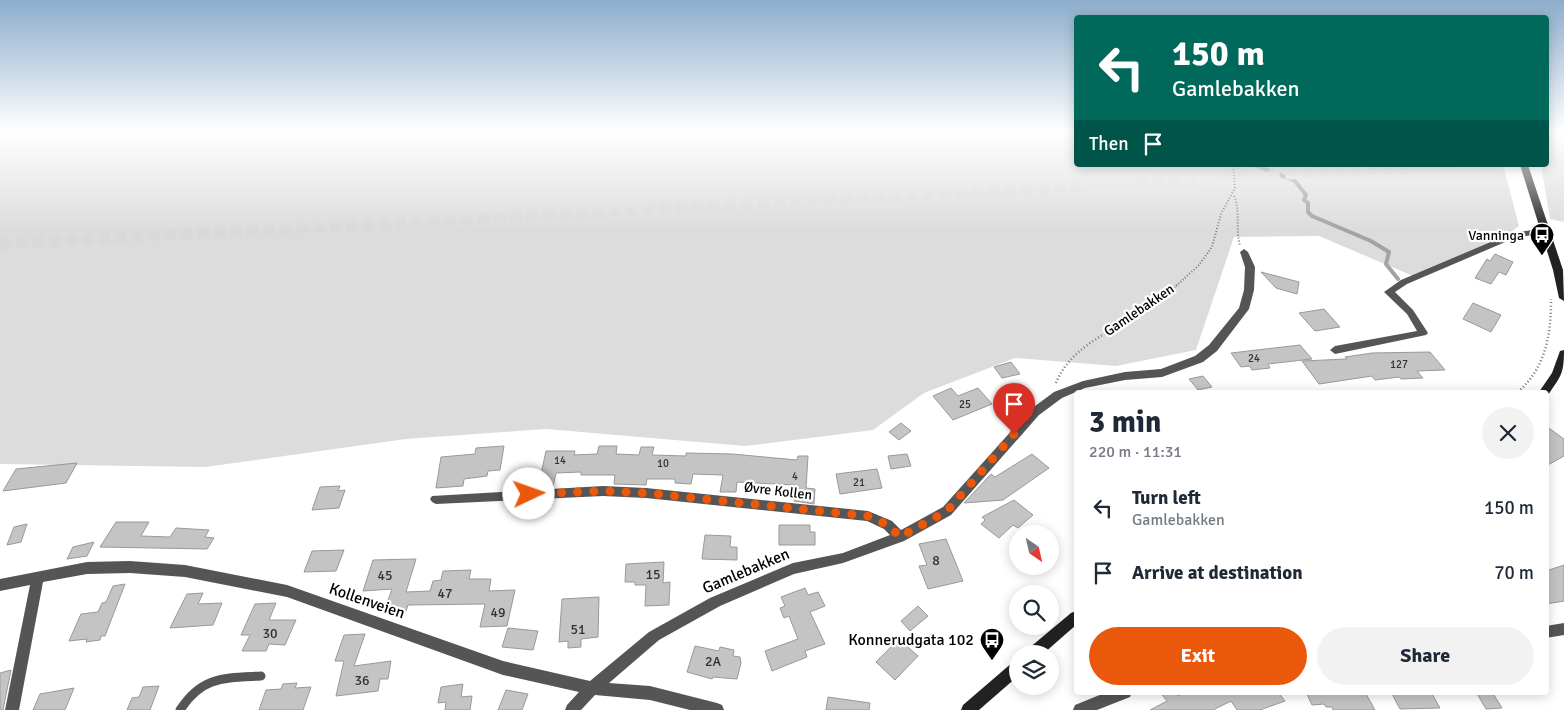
<!DOCTYPE html>
<meta charset="utf-8">
<style>
:root{--surface:#fff;--page:#f2f2f3;--text:#1f2937;--muted:#747a83;--accent:#ea580c}
body{margin:0;font-family:Signika,sans-serif;background:var(--page);color:var(--text);height:100vh;display:flex;flex-direction:column;font-size:19px;white-space:nowrap}
*{box-sizing:border-box;margin:0}
p{font-size:16px;color:var(--muted)}
.icon{flex:none;width:28px;height:28px;fill:none;stroke:currentColor;stroke-width:2;stroke-linecap:round;stroke-linejoin:round}
.map{position:relative;flex:1;overflow:hidden}
.side{position:absolute;left:1074px;top:390px;width:475px;height:305px;display:flex;flex-direction:column;background:var(--surface);border-radius:5px;box-shadow:0 2px 12px #0003}
.side>*{flex:none}
.top-card{position:absolute;left:1074px;top:15px;width:475px;height:152px;border-radius:5px;box-shadow:0 2px 12px #0003;background:#00695c;color:#fff;overflow:hidden}
.needle{width:32px;rotate:146deg}
.tools{position:absolute;left:1009px;top:525px;display:grid;gap:10px}
.tools a{display:grid;place-items:center;width:50px;height:50px;border-radius:50%;background:var(--surface);box-shadow:0 2px 12px #0003;font-size:25px}
.pin{position:absolute;display:grid;place-items:center;width:42px;height:42px;color:#fff;margin:-51px -21px;border-radius:50% 50% 50% 0;rotate:-45deg;box-shadow:0 0 5px #0007}
.pin .icon{rotate:45deg}
.me{position:absolute;width:55px;margin:-28px;rotate:87deg;stroke-linejoin:round;filter:drop-shadow(0 0 4px #0008)}
.turn{display:flex;align-items:center;gap:18px;height:105px;padding:0 15px;font-size:22px}
.turn .icon{width:65px;height:65px;stroke-width:2.5}
.turn b{display:block;font-size:35px;line-height:42px}
.then{display:flex;align-items:center;height:48px;padding:0 15px;background:#0003;gap:10px;font-size:19px}
.round{display:grid;place-items:center;flex:none;width:52px;height:52px;border-radius:26px;background:var(--page)}
.head{display:flex;align-items:center;justify-content:space-between;height:85px;padding:0 15px}
h1{font-size:30px;font-weight:700;line-height:38px}
.primary-button{display:flex;gap:10px;margin-top:auto;padding:10px 15px}
.primary-button a{flex:1;height:58px;border-radius:30px;background:var(--accent);color:#fff;font-size:20px;font-weight:700;line-height:58px;text-align:center}
.primary-button a+a{background:var(--page);color:var(--text)}
ul{padding:0;list-style:none}
li{display:flex;align-items:center;gap:15px;height:65px;padding:0 15px}
li div{flex:1}
li b{display:block;font-size:19px}
li em{font-style:normal}
.map>svg:first-child{display:block}
.green{fill:#dcdcdc}
.lines{fill:none;stroke-linecap:round;stroke-linejoin:round}
.stream{stroke:#a3a3a3;stroke-width:4}
.building{fill:#c4c4c4;stroke:#999}
.trunk-tunnel{stroke:#d9d9d9;stroke-width:11;stroke-dasharray:11 5.5;stroke-linecap:butt}
.path-far1{stroke:#777;stroke-width:2;stroke-dasharray:1 2;stroke-linecap:butt}
.path{stroke:#777;stroke-width:2.5;stroke-dasharray:1 2.5;stroke-linecap:butt}
.service{stroke:#555;stroke-width:9}
.minor{fill:#555;fill-rule:evenodd}
.secondary{fill:#222;fill-rule:evenodd}
.route{stroke:#ea580c;stroke-width:9;stroke-dasharray:0 16.2}
.labels{text-anchor:middle;dominant-baseline:central;stroke-width:4.5;stroke-linejoin:round;paint-order:stroke}
.number-label{font-size:11px;fill:#313131}
.poi-label{font-size:14px;fill:#000;stroke:#fff;text-anchor:end}
.street-label{font-size:14px;fill:#000;stroke:#fff}
.near-number-label{font-size:14px;fill:#313131}
.near-street-label{font-size:16px;fill:#000;stroke:#fff}
.near-poi-label{font-size:16px;fill:#000;stroke:#fff;text-anchor:end}
</style>
<div class="map">
<svg width="1564" height="710" viewBox="0 0 1564 710">
<rect width="100%" height="100%" fill="#fff"/>
<g class="green">
<path d="M0 131H1076V165H1503L1519 226 1498 241 1413 276 1319 236 1234 237 1196 350 1116 366 1015 358 924 393 873 430 745 446 546 429 406 439 205 467 0 464Z"/>
<path d="M1546 131H1564V222L1550 219 1541 165H1546Z"/>
</g>
<g class="lines">
<path class="stream" d="M1255 165 1295 181 1306 195 1304 200 1308 203V212L1312 216 1371 241 1389 252 1386 264 1398 279"/>
</g>
<g class="building">
<path d="M1495 254 1513 262 1506 275 1499 272 1491 284 1475 278 1487 259 1490 261Z"/>
<path d="M1261 272 1299 282 1297 294 1276 288Z"/>
<path d="M1473 303 1501 315 1491 332 1463 319Z"/>
<path d="M1324 309 1340 327 1315 331 1299 313Z"/>
<path d="M1300 345 1312 359 1268 364 1270 368 1252 370 1250 366 1241 367 1231 353Z"/>
<path d="M1430 352 1445 370 1417 371 1423 378 1401 379 1399 377 1375 380 1372 376 1319 384 1302 361 1347 359 1345 357 1372 353Z"/>
<path d="M1011 362 1020 374 1002 378 994 367Z"/>
<path d="M1203 376 1212 387 1198 390 1189 379Z"/>
<path d="M951 388 958 396 978 388 992 404 953 420 933 396Z"/>
<path d="M901 423 911 431 899 440 889 432Z"/>
<path d="M1546 426 1564 439V456L1546 466Z"/>
<path d="M504 446 500 470 488 471 487 476 464 479 463 486 436 488 441 457 475 454 476 448Z"/>
<path d="M599 446H617L616 454 639 455 641 447H654L652 455 686 456V453L732 454 797 460 798 456H808L806 488 815 489 814 504 794 501 795 485 737 482 736 492H720L723 475 693 474 691 484 675 483V479H647L646 485 614 484 615 475H581V472L556 473 553 487 538 488 546 451H575L574 455 597 454Z"/>
<path d="M907 454 911 466 891 469 888 456Z"/>
<path d="M1032 454 1049 468 1003 500 964 503 991 474 995 477Z"/>
<path d="M77 463 66 483 3 491 16 469Z"/>
<path d="M877 469 882 488 840 494 836 474Z"/>
<path d="M340 486 338 491 345 490 339 508 312 510 320 487Z"/>
<path d="M1014 500 1033 515 1018 528 1013 525 999 538 981 524 985 520 982 517Z"/>
<path d="M116 522H149L141 536 170 537 176 528 209 530 205 537 214 538 207 549 100 547Z"/>
<path d="M27 524 21 542 7 545 14 527Z"/>
<path d="M779 525H810V532H815V545H779Z"/>
<path d="M705 535 731 536 730 547H737V560L702 559Z"/>
<path d="M946 539 963 581 928 589 919 566 927 565 919 544Z"/>
<path d="M94 542 87 556 67 559 73 547Z"/>
<path d="M344 550 336 571 304 572 312 551Z"/>
<path d="M416 559 406 592 430 591 433 581 441 580 443 571 471 570 469 579H491L489 591 515 590 507 626 480 627 485 604 408 605 406 611H384L392 589 363 591 373 560Z"/>
<path d="M664 562 663 583 670 582 669 605 645 606 646 585H635V582H625L626 564Z"/>
<path d="M1564 565V601L1546 604V571Z"/>
<path d="M125 584 105 636H101L100 640 86 642 87 639 69 641 81 614 98 612 102 603 106 602 113 586Z"/>
<path d="M805 588 808 595 818 592 825 606 810 612 825 644 805 651 807 657 772 671 765 651 798 639 789 616 784 618 780 608 785 606 781 597Z"/>
<path d="M203 593 198 604 222 603 213 625 170 628 187 594Z"/>
<path d="M599 597 598 637 581 639V647L568 648V641L559 642 562 599Z"/>
<path d="M276 603 269 620H296L285 645 269 644 266 651H242L250 635H241L255 604Z"/>
<path d="M918 606 928 616 910 631 901 621Z"/>
<path d="M508 628 538 631 533 650 502 647Z"/>
<path d="M365 634 354 666 391 661 388 679H380L378 691 336 696 344 661H335L344 635Z"/>
<path d="M899 639 918 656 895 680 876 662Z"/>
<path d="M695 646 719 651 720 647 734 650 733 656 740 657 741 663 737 679 713 677 712 679 687 672Z"/>
<path d="M11 670 3 710H0V673Z"/>
<path d="M297 683 295 688 311 687 303 710H259L266 690 281 689 283 684Z"/>
<path d="M463 684 461 697 472 696 470 710H445L446 702 438 703 441 687Z"/>
<path d="M159 686 150 710H127L132 698 139 697 143 687Z"/>
<path d="M74 688 65 710H33L40 694Z"/>
<path d="M506 690 528 694 522 710H498Z"/>
<path d="M1160 692H1176L1178 696 1185 692H1278L1285 701 1260 710H1237L1231 701 1213 710H1150L1167 701Z"/>
<path d="M1306 692H1365L1375 710H1333L1332 707H1326L1324 704 1312 705Z"/>
<path d="M1391 692H1431L1440 708 1400 709Z"/>
<path d="M1476 692H1492L1502 708 1486 709Z"/>
<path d="M828 697 870 703 869 710H826Z"/>
</g>
<g class="lines">
<g class="trunk-tunnel">
<path d="M1546 160 1564 159"/>
<path d="M0 244 1457 165"/>
</g>
<g class="path-far1">
<path d="M1234 196C1241 212 1235 229 1240 245"/>
<path d="M1176 286 1199 265 1212 247 1221 214 1235 188 1233 165"/>
</g>
<g class="path">
<path d="M1056 383C1070 348 1106 334 1137 315 1151 307 1165 296 1177 285"/>
<path d="M1518 392C1546 367 1551 335 1551 299"/>
</g>
<path class="service" d="M180 710C202 676 224 678 261 676"/>
<g class="minor">
<path d="M1546 228 1550 231 1549 233 1517 237 1407 284 1395 292 1413 310 1428 333 1426 335 1335 354 1330 350 1335 346 1417 331 1407 314 1384 292 1401 280 1512 233Z"/>
<path d="M1244 249 1248 252 1255 267 1254 290 1249 309 1217 351 1203 362 1162 377 1125 380 1085 388 1062 398 1039 415 951 515 904 541 843 563 794 574 720 606 659 640 609 683 650 686 717 703 722 705 724 710H690L650 700 595 695 581 710H565L567 705 579 692 503 675 287 597 185 577 130 573 87 574 43 582 19 710H5L30 585 0 591V579L87 562 130 561 185 565 287 585 503 661 590 681 649 632 710 598 793 563 843 553 890 535 884 529 867 521 646 498 603 496 436 504 432 502 430 499 432 496 603 486 646 488 868 511 892 521 901 530 943 507 1031 409 1054 392 1083 381 1125 372 1161 369 1195 356 1209 345 1239 308 1244 290 1245 267 1240 252Z"/>
<path d="M1564 623V635L1546 638V626Z"/>
<path d="M1107 692H1132L1130 697 1097 710H1073L1075 705Z"/>
</g>
<g class="secondary">
<path d="M1520 165H1528L1563 270 1564 301 1559 298 1553 270Z"/>
<path d="M1564 350C1564 374 1561 376 1548 395H1546V392H1539L1552 373 1560 351Z"/>
<path d="M1076 611V625L1043 654H1026L1028 649 1071 613Z"/>
<path d="M1018 661V676L979 710H961L963 705 1013 662Z"/>
</g>
</g>
<linearGradient id="sky" x2="0" y2="1"><stop stop-color="#8cadcc"/><stop offset="0.57" stop-color="#fff"/><stop offset="1" stop-color="#fff" stop-opacity="0"/></linearGradient>
<rect width="1564" height="231" fill="url(#sky)"/>
<g class="lines">
<path class="route" d="M529 494 603 491 646 493 868 516 888 525 900 537 947 511 1014 434"/>
</g>
<defs>
<symbol id="bus-pin" viewBox="-11 -11 22 30"><path d="M0 17L-7.5 6A9.5 9.5 0 1 1 7.5 6Z" fill="#000" stroke="#fff"/><path d="M-5-6H5V4H4V6H2V4H-2V6H-4V4H-5ZM-3.5-4V0h7V-4ZM-3.5 1.2v1.5H-2V1.2ZM2 1.2v1.5H3.5V1.2Z" fill="#fff"/></symbol>
</defs>
<g fill-rule="evenodd">
<use href="#bus-pin" x="1528" y="221" width="28" height="38"/>
<use href="#bus-pin" x="978" y="626" width="28" height="38"/>
</g>
<g class="labels">
<g class="number-label">
<text x="1254" y="358">24</text>
<text x="1399" y="364">127</text>
<text x="965" y="404">25</text>
<text x="560" y="460">14</text>
<text x="663" y="463">10</text>
<text x="795" y="476">4</text>
<text x="859" y="482">21</text>
</g>
<g class="poi-label">
<text x="1524" y="235">Vanninga</text>
</g>
<g class="street-label">
<text transform="translate(1139 310) rotate(-34)">Gamlebakken</text>
<text transform="translate(778 491) rotate(7)">Øvre Kollen</text>
</g>
<g class="near-number-label">
<text x="936" y="560">8</text>
<text x="653" y="574">15</text>
<text x="385" y="575">45</text>
<text x="445" y="593">47</text>
<text x="498" y="612">49</text>
<text x="578" y="629">51</text>
<text x="270" y="633">30</text>
<text x="713" y="661">2A</text>
<text x="362" y="680">36</text>
</g>
<g class="near-street-label">
<text transform="translate(746 571) rotate(-23)">Gamlebakken</text>
<text transform="translate(367 601) rotate(19)">Kollenveien</text>
</g>
<g class="near-poi-label">
<text x="974" y="640">Konnerudgata 102</text>
</g>
</g>
</svg>
<div class="tools">
<a><svg class="needle" viewBox="-14 -14 28 28"><path d="M0-13l5 13h-10z" fill="#e53935"/><path d="M0 13l5-13h-10z" fill="#747a83"/></svg></a>
<a><svg class="icon" aria-label="search" viewBox="0 0 24 24"><circle cx="10" cy="10" r="6"/><path d="M15 15l6 6"/></svg></a>
<a><svg class="icon" aria-label="layers" viewBox="0 0 24 24"><path d="M12 4l9 5-9 5-9-5zM3 14l9 5 9-5"/></svg></a>
</div>
<div class="pin" style="left:1014px;top:434px;background:#d93025"><svg class="icon" aria-label="arrive" viewBox="0 0 24 24"><path d="M6 21V4h12l-3 4 3 4H6"/></svg></div>
<svg class="me" style="left:529px;top:494px" viewBox="-20 -20 40 40"><circle r="19" fill="#fff"/><path d="M0-13L10 11 0 6-10 11z" fill="#ea580c"/></svg>
<div class="top-card">
<div class="turn"><svg class="icon" aria-label="left" viewBox="0 0 24 24"><path d="M17 20v-9H6M10 6l-5 5 5 5"/></svg><div><b>150 m</b>Gamlebakken</div></div>
<div class="then">Then<svg class="icon" aria-label="arrive" viewBox="0 0 24 24"><path d="M6 21V4h12l-3 4 3 4H6"/></svg></div>
</div>
<section class="side">
<div class="head"><div><h1>3 min</h1><p>220 m · 11:31</p></div><a class="round"><svg class="icon" aria-label="close" viewBox="0 0 24 24"><path d="M6 6l12 12M18 6L6 18"/></svg></a></div>
<ul>
<li><svg class="icon" aria-label="left" viewBox="0 0 24 24"><path d="M17 20v-9H6M10 6l-5 5 5 5"/></svg><div><b>Turn left</b><p>Gamlebakken</p></div><em>150 m</em></li>
<li><svg class="icon" aria-label="arrive" viewBox="0 0 24 24"><path d="M6 21V4h12l-3 4 3 4H6"/></svg><div><b>Arrive at destination</b></div><em>70 m</em></li>
</ul>
<div class="primary-button"><a>Exit</a><a>Share</a></div>
</section>
</div>
